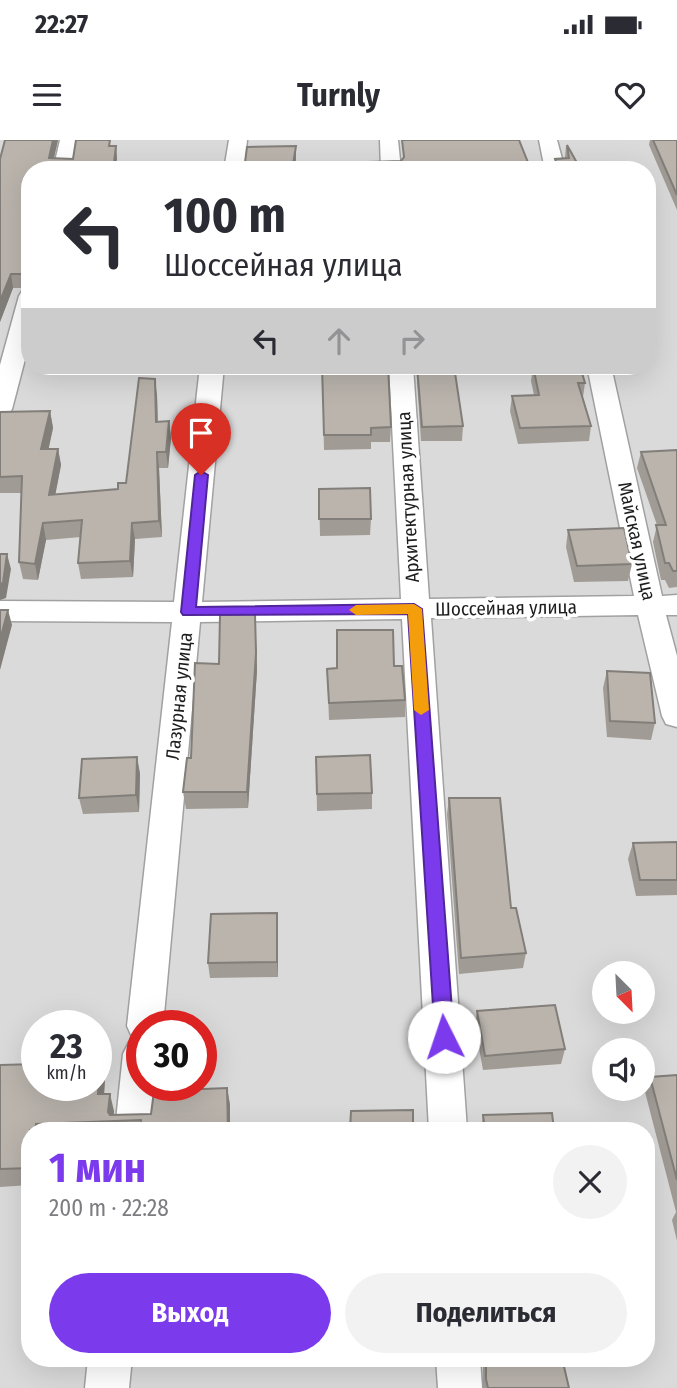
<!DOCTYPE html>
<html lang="ru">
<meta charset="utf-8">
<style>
:root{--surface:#fff;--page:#f2f2f3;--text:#2b2b33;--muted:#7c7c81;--accent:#7c3aed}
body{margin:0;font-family:"Fira Sans Condensed",sans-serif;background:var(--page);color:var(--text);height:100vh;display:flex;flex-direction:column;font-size:26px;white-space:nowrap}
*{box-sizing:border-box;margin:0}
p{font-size:23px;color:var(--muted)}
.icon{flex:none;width:38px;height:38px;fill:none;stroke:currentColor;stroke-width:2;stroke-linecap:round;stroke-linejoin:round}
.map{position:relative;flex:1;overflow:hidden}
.sheet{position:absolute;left:21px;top:982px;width:634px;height:245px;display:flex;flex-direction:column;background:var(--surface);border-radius:28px;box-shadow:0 7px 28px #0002}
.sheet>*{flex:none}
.banner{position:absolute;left:21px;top:21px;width:635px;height:214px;border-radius:28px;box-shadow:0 7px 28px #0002;background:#fff;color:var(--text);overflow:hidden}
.needle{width:46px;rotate:156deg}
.buttons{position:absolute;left:592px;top:821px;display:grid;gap:14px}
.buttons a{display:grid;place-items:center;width:63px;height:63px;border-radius:50%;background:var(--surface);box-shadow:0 7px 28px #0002;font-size:35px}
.speed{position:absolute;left:21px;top:870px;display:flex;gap:14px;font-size:35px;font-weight:700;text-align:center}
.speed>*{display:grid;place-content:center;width:91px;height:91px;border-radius:50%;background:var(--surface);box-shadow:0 7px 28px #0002;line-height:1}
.speed small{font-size:18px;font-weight:400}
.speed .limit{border:10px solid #d22;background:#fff;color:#111}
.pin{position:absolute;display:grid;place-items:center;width:60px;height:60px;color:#fff;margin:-72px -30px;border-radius:50% 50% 50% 0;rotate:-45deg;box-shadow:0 0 7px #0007}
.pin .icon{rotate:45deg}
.me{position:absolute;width:77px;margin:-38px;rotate:356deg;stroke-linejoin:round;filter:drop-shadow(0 0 5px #0008)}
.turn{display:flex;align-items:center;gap:24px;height:147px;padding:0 28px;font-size:32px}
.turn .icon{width:91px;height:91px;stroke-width:2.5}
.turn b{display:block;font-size:49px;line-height:60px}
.lanes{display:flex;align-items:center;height:66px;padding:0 28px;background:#0003;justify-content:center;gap:35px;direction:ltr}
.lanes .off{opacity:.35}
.round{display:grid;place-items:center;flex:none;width:74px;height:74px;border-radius:37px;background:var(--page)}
.head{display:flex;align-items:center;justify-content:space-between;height:119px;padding:0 28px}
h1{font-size:42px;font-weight:700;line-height:52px;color:var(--accent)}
.button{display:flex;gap:14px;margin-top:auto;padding:14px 28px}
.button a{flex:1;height:80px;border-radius:42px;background:var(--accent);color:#fff;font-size:28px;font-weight:700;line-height:80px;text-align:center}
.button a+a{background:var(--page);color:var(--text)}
.status{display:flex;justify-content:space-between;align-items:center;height:49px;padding:0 35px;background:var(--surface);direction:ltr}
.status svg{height:19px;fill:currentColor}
header{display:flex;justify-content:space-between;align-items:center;height:91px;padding:0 28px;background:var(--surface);font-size:32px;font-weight:700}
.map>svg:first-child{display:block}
.residential{fill:#dbdada;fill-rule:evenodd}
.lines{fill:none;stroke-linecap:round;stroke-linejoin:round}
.minor-casing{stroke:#a1a1a1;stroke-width:3}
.minor{fill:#fff;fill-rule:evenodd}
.wall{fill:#a09b95}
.shaded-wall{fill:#827e79}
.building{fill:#bab4ad;stroke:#827e79;stroke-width:2}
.route{fill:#7c3aed;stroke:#51269a;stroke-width:2}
.slow{fill:#f59e0b}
.labels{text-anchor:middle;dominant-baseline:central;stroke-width:7;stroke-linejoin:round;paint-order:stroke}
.street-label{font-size:19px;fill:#1d1d1d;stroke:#fff}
</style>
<div class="status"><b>22:27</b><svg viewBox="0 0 49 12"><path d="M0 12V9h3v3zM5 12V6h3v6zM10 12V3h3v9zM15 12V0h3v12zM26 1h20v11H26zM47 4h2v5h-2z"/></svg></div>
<header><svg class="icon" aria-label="menu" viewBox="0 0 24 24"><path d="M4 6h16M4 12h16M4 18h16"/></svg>Turnly<svg class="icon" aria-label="heart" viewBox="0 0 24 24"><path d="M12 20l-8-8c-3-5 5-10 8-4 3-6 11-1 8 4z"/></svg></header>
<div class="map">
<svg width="677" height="1248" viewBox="0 0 677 1248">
<rect width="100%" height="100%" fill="#eeebe3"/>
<path class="residential" d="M0 0H677V1248H0ZM30 30H648V226H30ZM604 833H642V872H604ZM37 886H96V945H37ZM142 886H201V945H142ZM604 910H642V948H604ZM30 990H646V1218H30Z"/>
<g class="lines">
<defs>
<g id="minor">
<path d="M60 0H78L73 30H53Z"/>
<path d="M229 0H247L244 30H224Z"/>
<path d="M380 0H398L401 30H381Z"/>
<path d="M539 0H557L565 30H545Z"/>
<path d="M30 149V200L12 269 9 274 0 276V225L19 156 22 151Z"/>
<path d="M200 226H224L202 462 401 459 389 226H413L429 459 634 456 587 226H611L662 456 677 455V475H666L677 516V587L666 584 662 576 638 475 431 478 467 990H429L402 479 200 482 163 886H142V945H158L153 990H115L123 914 129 902 137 899 132 897 127 886 172 482 0 481V461L174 462Z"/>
<path d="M88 1218H132L129 1248H85Z"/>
<path d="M436 1218H480L482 1248H438Z"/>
</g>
</defs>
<use href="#minor" class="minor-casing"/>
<use href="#minor" class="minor"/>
</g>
<g class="wall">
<path d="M58 0 54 18 73 19 112 6H116L117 19 30 30V148H13L0 182V19Z"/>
<path d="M650 0H677V70L649 5Z"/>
<path d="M566 6 581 30H554L555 19 565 18Z"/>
<path d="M314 226H388L391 287 390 302H371V309L324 310 322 227H314Z"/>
<path d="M416 226H454L463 286 462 301H421Z"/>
<path d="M533 226 585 243 583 257 591 286 589 301 518 304 510 271 512 256 534 255 531 241Z"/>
<path d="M157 255 158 282 169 281 171 298 168 328H159L162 397 135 399 133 437 81 439 78 423 81 397 46 400 38 440 23 439 19 422 22 353H0V272L50 271 53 288 48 309H58L61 325 55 355 118 349 126 343Z"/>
<path d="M677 310V447L669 448 665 440H661L653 402 657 385 637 328 641 312Z"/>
<path d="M319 349 371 379 370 395 320 396Z"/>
<path d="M568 390 632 424 628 441 574 442 566 407Z"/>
<path d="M255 474 257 530 248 668 186 669 183 652 191 618 219 524Z"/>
<path d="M394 526 405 560V577L329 580 327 529Z"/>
<path d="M607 531 655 583 651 600 607 597 603 548Z"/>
<path d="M137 617 140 634 139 672 83 674 79 658Z"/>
<path d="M316 617 372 653V669L317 671Z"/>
<path d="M449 658 511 768 526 813 523 828 459 834 447 674Z"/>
<path d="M677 702V755L636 756 628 719 633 703Z"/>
<path d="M278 788V837L210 838 208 823Z"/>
<path d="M477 871 565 909 561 924 483 930 475 886Z"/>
<path d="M100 921 105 939 104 954 114 971V975L151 974 227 948 230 965V990H30V1045L0 1047V925Z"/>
<path d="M677 935V1101L672 1080 676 1072 645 952 650 937Z"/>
<path d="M483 975 554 990H481Z"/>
<path d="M484 1218H562L569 1248H483V1223Z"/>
</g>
<g class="shaded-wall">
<path d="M53 0H58L51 30 49 18Z"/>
<path d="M116 6 117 19 116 30H113Z"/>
<path d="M296 6V19L295 30H292Z"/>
<path d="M11 134 13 148 0 182V161Z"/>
<path d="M155 239 157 255 158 298 156 282Z"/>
<path d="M50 271 53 288 45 326 41 309Z"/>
<path d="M169 281 171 298 168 328 166 312Z"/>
<path d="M58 309 61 325 52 372 49 355Z"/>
<path d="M157 312 159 328 162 397 159 381Z"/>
<path d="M43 383 46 400 38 440 35 424Z"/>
<path d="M132 383 135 399 133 437 130 421Z"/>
<path d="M7 414 11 429 6 458 0 460V444Z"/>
<path d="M8 470 12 485 0 530V500Z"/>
<path d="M255 474 257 530 248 668 247 652Z"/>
<path d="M137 617 140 634 139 672 136 655Z"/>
<path d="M277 773 278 788V837L277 822Z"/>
<path d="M100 921 105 939 103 972 98 954Z"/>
<path d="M227 948 230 965V990H228Z"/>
<path d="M110 954 114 971 113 981 108 972Z"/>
</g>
<g class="building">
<path d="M5 0H53L49 18 73 19 76 0H110L109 6H116L113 30H30V134H11L0 161V19Z"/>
<path d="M402 0H519L531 30H336L335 23 401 21 404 17Z"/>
<path d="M653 0H677V55Z"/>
<path d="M567 5 581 30H559L555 19 569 18Z"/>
<path d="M296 6 292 30H244L247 7Z"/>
<path d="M322 226H388L391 287 371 288V295H324Z"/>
<path d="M417 226H454L463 286 422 287Z"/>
<path d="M533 226H580L585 243H578L591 286 520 288 512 256 539 255Z"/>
<path d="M139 238 155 239 156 282 169 281 166 312H157L159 381 132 383 130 421 78 423 82 380 43 383 35 424 19 422 22 336 0 337V272L50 271 41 309H58L49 355 118 349V343H126Z"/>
<path d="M677 310V431H673L669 423H665L656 385H666L641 312Z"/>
<path d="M370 348 371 379H319V349Z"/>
<path d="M624 388 632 424 577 426 568 390Z"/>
<path d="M0 414H7L3 443 0 444Z"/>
<path d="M0 470H8L0 500Z"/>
<path d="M255 474 256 513 247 652H183L187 618H191L195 523 219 524 220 475Z"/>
<path d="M337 490H393L394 526H402L405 560 329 563 327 529 337 528Z"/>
<path d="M607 531 650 533 655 583 610 581Z"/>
<path d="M370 615 372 653 317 654 316 617Z"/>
<path d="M137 617 136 655 79 658 82 619Z"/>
<path d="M449 658H500L511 768H516L526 813 461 818Z"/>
<path d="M677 702V740H640L633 703Z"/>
<path d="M277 773V822L208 823 211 774Z"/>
<path d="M555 865 565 909 485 916 477 871Z"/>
<path d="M96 921H100L98 954H110L108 972 110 975 151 974 154 951 227 948 228 990H141V980L36 984 35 990H30V1028L0 1029V925L37 924V945H96Z"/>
<path d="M677 935V1040L650 937Z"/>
<path d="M413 970V990H350L351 971Z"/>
<path d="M552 973 554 990H485L483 975Z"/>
<path d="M486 1218H562L569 1248H488L486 1239Z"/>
</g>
<path class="route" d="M201 331 208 335 196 467 414 464 422 469 454 897 451 903 444 905 438 903 435 897 408 474 183 475 181 472 195 335Z"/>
<path class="slow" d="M414 464 422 469 429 570 421 575 414 570 408 474 356 475 349 470 356 465Z"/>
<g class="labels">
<g class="street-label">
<text transform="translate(408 357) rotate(-93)">Архитектурная улица</text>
<text transform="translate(637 401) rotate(78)">Майская улица</text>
<text transform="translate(506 468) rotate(-1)">Шоссейная улица</text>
<text transform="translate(179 556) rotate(-84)">Лазурная улица</text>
</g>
</g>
</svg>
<div class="buttons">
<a><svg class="needle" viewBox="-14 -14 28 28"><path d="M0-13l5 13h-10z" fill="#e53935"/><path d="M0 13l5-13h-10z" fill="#7c7c81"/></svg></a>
<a><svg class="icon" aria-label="sound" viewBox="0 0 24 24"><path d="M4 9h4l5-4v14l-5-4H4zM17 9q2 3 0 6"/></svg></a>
</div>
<div class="speed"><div>23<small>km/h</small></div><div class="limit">30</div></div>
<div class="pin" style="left:201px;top:335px;background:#d93025"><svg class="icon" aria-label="arrive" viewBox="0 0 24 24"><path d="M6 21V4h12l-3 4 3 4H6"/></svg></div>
<svg class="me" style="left:444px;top:897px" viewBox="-20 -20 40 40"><circle r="19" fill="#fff"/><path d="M0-13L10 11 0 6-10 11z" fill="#7c3aed"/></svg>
<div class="banner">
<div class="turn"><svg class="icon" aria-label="left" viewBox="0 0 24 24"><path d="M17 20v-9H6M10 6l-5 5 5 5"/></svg><div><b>100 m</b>Шоссейная улица</div></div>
<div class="lanes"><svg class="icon" aria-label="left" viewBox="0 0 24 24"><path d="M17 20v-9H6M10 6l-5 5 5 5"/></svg><svg class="icon off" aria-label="ahead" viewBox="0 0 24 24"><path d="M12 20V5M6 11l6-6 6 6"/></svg><svg class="icon off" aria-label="right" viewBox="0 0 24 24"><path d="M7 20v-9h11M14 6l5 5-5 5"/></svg></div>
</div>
<section class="sheet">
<div class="head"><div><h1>1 мин</h1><p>200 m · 22:28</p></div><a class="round"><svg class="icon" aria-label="close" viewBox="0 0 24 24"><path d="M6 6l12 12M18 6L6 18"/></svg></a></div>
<div class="button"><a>Выход</a><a>Поделиться</a></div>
</section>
</div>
